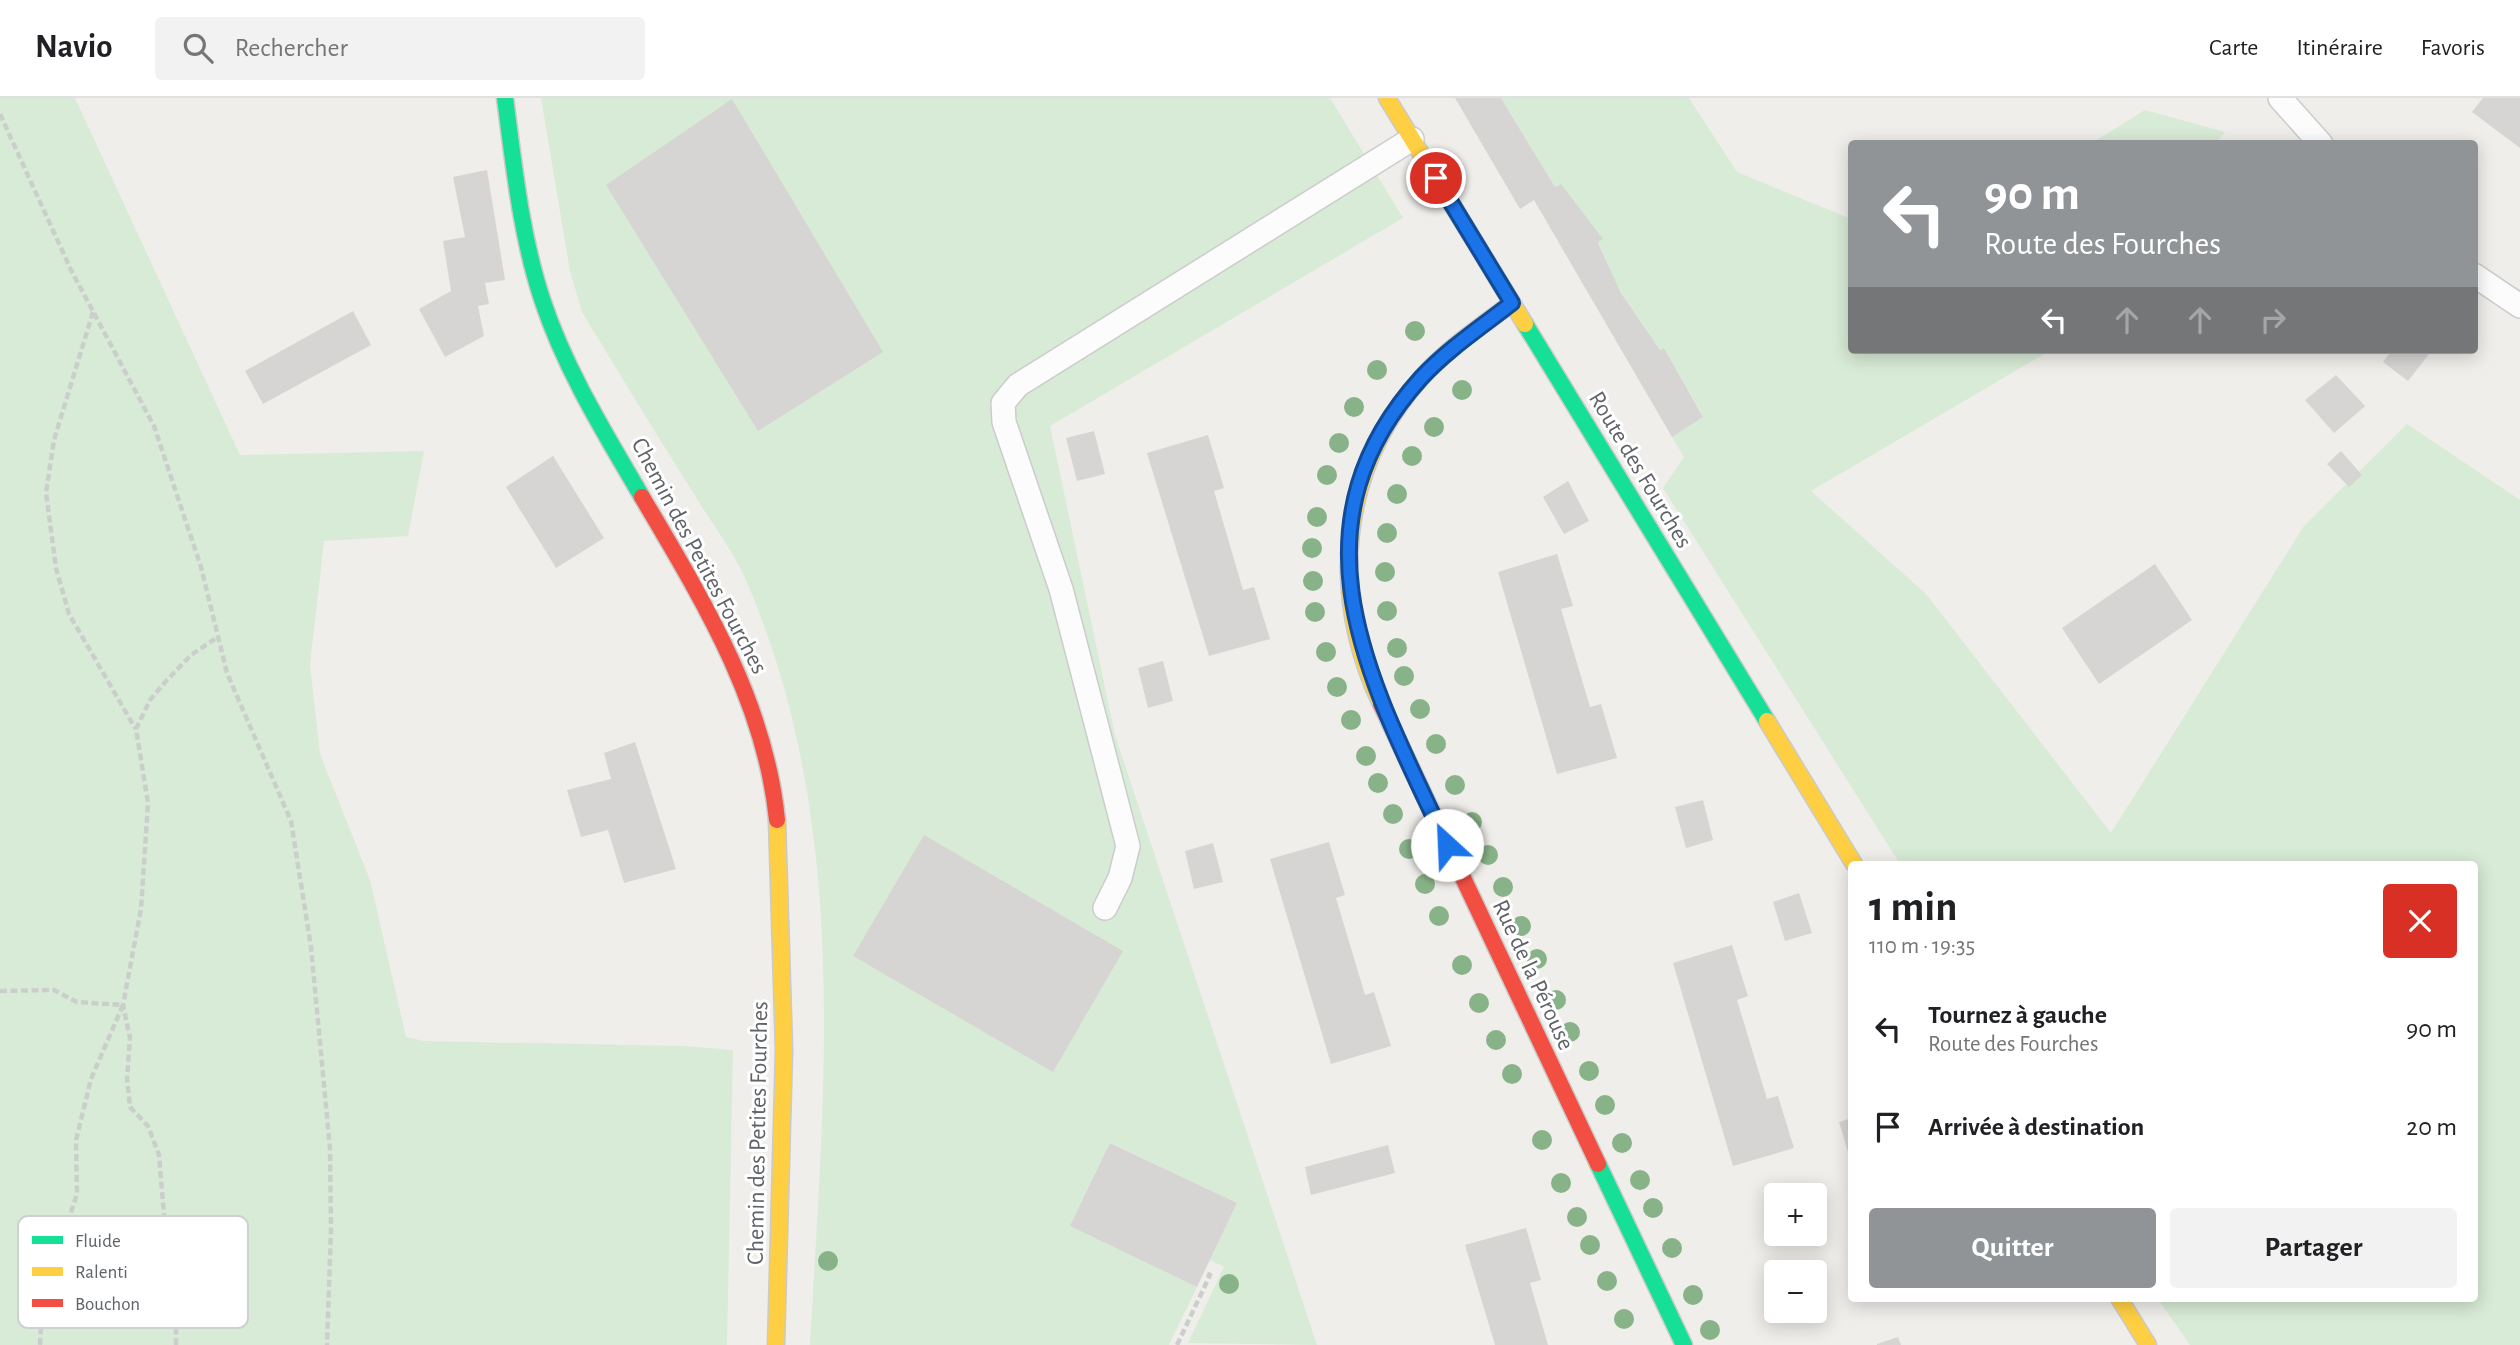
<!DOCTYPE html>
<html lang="fr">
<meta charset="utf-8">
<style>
:root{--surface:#fff;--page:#f2f2f2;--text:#202124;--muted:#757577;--line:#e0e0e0;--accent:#919496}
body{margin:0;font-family:"Alegreya Sans",sans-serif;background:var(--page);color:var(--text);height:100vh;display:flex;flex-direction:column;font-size:26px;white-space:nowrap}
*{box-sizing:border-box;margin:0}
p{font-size:23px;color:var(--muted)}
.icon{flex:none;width:38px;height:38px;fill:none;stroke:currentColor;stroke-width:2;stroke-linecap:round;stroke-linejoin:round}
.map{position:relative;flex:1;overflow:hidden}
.sheet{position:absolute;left:1848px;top:763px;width:630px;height:441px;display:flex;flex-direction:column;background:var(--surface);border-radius:7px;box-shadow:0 4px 18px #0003}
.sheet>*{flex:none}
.banner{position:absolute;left:1848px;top:42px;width:630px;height:214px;border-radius:7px;box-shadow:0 4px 18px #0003;background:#919496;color:#fff;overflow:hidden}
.fabs{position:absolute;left:1764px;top:1085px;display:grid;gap:14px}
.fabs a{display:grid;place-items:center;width:63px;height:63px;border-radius:7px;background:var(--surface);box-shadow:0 4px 18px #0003;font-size:35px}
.pin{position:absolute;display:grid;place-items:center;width:60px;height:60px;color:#fff;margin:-30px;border:4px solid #fff;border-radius:50%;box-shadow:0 2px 7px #0007}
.me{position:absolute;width:77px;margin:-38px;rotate:335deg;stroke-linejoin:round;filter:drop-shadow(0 0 5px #0008)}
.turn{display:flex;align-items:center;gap:24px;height:147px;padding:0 21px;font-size:32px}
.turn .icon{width:91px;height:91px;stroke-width:2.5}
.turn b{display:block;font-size:49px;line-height:60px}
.lanes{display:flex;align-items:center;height:66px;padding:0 21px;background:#0003;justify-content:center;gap:35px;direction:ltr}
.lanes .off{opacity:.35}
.round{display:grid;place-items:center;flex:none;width:74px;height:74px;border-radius:7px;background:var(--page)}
.head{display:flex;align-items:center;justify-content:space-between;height:119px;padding:0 21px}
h1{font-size:42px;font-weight:700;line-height:52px}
.cta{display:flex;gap:14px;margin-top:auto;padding:14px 21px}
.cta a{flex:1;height:80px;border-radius:7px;background:var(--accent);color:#fff;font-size:28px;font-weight:700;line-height:80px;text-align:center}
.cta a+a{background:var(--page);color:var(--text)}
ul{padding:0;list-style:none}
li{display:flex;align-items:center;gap:21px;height:98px;padding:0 21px}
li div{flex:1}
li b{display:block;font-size:26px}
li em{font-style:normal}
header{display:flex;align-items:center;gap:42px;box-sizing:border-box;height:98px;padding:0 35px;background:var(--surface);border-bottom:2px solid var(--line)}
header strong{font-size:33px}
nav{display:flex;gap:38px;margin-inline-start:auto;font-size:24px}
.search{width:490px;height:63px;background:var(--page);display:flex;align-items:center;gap:18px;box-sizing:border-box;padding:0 24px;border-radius:7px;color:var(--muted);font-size:26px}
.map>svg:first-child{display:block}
.green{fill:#d8ebd6}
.building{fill:#d6d5d3}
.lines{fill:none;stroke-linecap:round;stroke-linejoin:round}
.lane-casing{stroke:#cbcccc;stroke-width:26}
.fast-casing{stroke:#cacacb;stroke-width:19}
.slow-casing{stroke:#cacacb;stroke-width:19}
.jam-casing{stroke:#cacacb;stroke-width:19}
.path{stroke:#cacfcc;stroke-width:4.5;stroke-dasharray:7 3.5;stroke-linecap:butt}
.lane{stroke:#fdfcfc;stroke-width:23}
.fast{stroke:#16e098;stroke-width:16}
.slow{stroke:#ffcf43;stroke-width:16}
.jam{stroke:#f24e42;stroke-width:16}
.tree{fill:#88b388}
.route-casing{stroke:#114b97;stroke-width:18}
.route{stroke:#1a73e8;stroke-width:12}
.labels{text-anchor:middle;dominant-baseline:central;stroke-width:6;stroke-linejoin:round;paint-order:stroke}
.street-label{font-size:24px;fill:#5f6368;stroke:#fff}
.key{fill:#fff;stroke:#cfd0d2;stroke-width:2}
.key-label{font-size:19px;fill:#5f6368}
</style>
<header>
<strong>Navio</strong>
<div class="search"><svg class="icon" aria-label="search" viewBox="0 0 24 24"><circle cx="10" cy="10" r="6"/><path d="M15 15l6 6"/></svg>Rechercher</div>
<nav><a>Carte</a><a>Itinéraire</a><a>Favoris</a></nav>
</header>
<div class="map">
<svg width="2520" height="1247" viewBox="0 0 2520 1247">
<rect width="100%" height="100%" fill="#efeeea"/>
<g class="green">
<path d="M0 0H75L240 357 424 353 408 438 324 443 310 567 320 656 370 782 406 939 424 943 684 948 733 952 727 1247H0Z"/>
<path d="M541 0H1330L1403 120 1050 328 1115 637 1317 1247 1188 1245 1224 1169 1210 1162 1237 1105 1111 1045 1071 1128 1197 1189 1169 1247H810C824 989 852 725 745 480 732 451 710 423 694 396 656 336 619 275 582 214L570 173Z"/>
<path d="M1501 0H1689L1737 74 1851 121 1852 252H2051L1811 393 1926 496 2111 735 2304 428 2407 326 2520 402V1247H2190L2158 1201 2474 1200V766H1900L1663 390 1684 359 1672 339 1703 318 1664 250 1660 252 1621 195 1598 144 1561 86 1555 89Z"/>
<path d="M2145 12 2225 34 2216 45H2092Z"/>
</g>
<g class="building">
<path d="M1455 0H1501L1555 89 1561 86 1603 141 1598 144 1599 147 1621 195 1660 252 1664 250 1703 319 1672 339 1534 102 1520 111Z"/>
<path d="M2483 0H2520V50L2472 14Z"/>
<path d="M732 1 883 254 758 333 606 87Z"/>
<path d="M487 72 505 182 485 185 489 206 478 208 484 238 445 259 419 211 451 193 443 143 465 139 453 79Z"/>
<path d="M353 213 371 247 263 306 245 273Z"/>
<path d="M2392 252H2432L2408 283 2383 264Z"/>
<path d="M2336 277 2365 308 2334 335 2305 302Z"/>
<path d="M1094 333 1105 376 1077 383 1066 340Z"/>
<path d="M1208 337 1224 390 1214 393 1243 492 1254 489 1270 541 1209 558 1147 355Z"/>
<path d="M2341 353 2362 377 2349 389 2327 366Z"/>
<path d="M553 358 604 440 556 470 506 389Z"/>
<path d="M1568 383 1589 423 1564 436 1543 399Z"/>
<path d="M1557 456 1573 508 1561 511 1590 609 1601 606 1617 660 1557 676 1498 474Z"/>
<path d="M2155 466 2192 522 2099 586 2062 530Z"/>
<path d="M1163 563 1173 603 1148 610 1138 570Z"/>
<path d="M635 644 676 771 624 785 608 732 581 739 567 692 611 681 604 655Z"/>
<path d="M1703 702 1713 742 1686 750 1675 709Z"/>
<path d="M924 737 1123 853 1053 974 853 858Z"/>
<path d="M1329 744 1345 797 1336 800 1365 897 1374 894 1391 948 1331 966 1270 761Z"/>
<path d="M1213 745 1223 784 1194 791 1185 753Z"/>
<path d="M1799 795 1812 835 1785 843 1773 804Z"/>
<path d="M1732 847 1748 898 1737 902 1767 1001 1778 998 1794 1050 1733 1068 1673 865Z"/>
<path d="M1852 1020V1063L1851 1064 1839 1024Z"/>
<path d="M1110 1045 1237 1105 1197 1189 1070 1128Z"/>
<path d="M1388 1047 1395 1075 1311 1097 1305 1069Z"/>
<path d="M1526 1130 1541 1182 1530 1185 1548 1247H1495L1465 1147Z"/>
<path d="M1898 1239 1901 1247H1877V1246Z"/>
</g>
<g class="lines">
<defs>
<g id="lane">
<path d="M2280 0 2321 46"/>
<path d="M2474 177 2520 208"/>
<path d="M1105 810 1120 780 1128 748 1061 491 1004 324 1003 305 1018 287 1412 41"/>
</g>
<g id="fast">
<path d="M505 0C514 68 521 139 543 204 566 273 606 337 642 399"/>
<path d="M1525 226 1767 623"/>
<path d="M1598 1066 1684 1247"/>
</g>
<g id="slow">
<path d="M1387 0 1525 226"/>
<path d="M1381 606C1329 496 1339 371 1422 279 1448 250 1481 228 1512 205"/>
<path d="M1767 623 1854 766"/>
<path d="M2119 1200 2148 1247"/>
<path d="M776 1247 784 952 777 722"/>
</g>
<g id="jam">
<path d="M642 399C702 501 765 602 777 722"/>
<path d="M1381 606 1598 1066"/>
</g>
</defs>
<use href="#lane" class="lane-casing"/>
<use href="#fast" class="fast-casing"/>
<use href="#slow" class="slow-casing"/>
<use href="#jam" class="jam-casing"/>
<g class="path">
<path d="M0 16 71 172 154 328 201 469 227 575 291 723 311 849 330 1051 331 1131 327 1247"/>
<path d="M93 214 54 342 46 395 56 470 69 516 135 630"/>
<path d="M0 893 54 892 77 904 123 907 91 981 76 1042 77 1096 59 1151 41 1224 40 1247"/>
<path d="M176 1247V1191L165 1129 159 1057 148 1028 130 1009 127 981 130 940 123 907 141 811 148 705 136 631 150 602 166 583 191 557 218 539"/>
<path d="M1177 1247 1210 1177 1204 1174"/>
</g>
<use href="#lane" class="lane"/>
<use href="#fast" class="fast"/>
<use href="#slow" class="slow"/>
<use href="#jam" class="jam"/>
</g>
<g class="tree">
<circle cx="1415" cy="233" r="10"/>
<circle cx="1377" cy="272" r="10"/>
<circle cx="1462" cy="292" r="10"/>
<circle cx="1354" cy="309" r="10"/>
<circle cx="1434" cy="329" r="10"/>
<circle cx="1339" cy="345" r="10"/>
<circle cx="1412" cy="358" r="10"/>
<circle cx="1327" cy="377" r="10"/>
<circle cx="1397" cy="396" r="10"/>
<circle cx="1317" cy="419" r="10"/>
<circle cx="1387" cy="435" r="10"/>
<circle cx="1312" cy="450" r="10"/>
<circle cx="1385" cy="474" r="10"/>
<circle cx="1313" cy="483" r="10"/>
<circle cx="1387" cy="513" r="10"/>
<circle cx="1315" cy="514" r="10"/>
<circle cx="1397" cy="550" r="10"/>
<circle cx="1326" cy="554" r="10"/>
<circle cx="1404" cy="578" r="10"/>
<circle cx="1337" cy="589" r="10"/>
<circle cx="1420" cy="611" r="10"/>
<circle cx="1351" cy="622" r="10"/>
<circle cx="1436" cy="646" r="10"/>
<circle cx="1366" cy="658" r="10"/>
<circle cx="1378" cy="685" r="10"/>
<circle cx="1455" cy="687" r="10"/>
<circle cx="1393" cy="716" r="10"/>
<circle cx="1472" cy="724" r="10"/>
<circle cx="1409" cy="751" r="10"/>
<circle cx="1488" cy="757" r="10"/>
<circle cx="1425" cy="786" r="10"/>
<circle cx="1503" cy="789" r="10"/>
<circle cx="1439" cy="818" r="10"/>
<circle cx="1521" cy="828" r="10"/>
<circle cx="1537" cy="861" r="10"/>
<circle cx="1462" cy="867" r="10"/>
<circle cx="1556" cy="902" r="10"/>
<circle cx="1479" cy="905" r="10"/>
<circle cx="1570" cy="934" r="10"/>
<circle cx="1496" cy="942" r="10"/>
<circle cx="1589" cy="973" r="10"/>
<circle cx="1512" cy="976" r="10"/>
<circle cx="1605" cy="1007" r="10"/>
<circle cx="1542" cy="1042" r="10"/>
<circle cx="1622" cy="1045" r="10"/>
<circle cx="1640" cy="1082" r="10"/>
<circle cx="1561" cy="1085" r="10"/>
<circle cx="1653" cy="1110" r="10"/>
<circle cx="1577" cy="1119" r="10"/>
<circle cx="1590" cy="1147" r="10"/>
<circle cx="1672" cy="1150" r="10"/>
<circle cx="828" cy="1163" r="10"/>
<circle cx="1607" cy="1183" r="10"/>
<circle cx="1229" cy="1186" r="10"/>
<circle cx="1693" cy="1197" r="10"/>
<circle cx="1624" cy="1221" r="10"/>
<circle cx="1710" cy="1232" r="10"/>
</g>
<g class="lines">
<defs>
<path id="route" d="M1436 80 1512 205C1481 229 1448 251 1421 280 1282 434 1374 590 1447 747"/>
</defs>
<use href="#route" class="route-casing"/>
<use href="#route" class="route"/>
</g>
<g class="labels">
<g class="street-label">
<text transform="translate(1640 372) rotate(59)">Route des Fourches</text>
<text transform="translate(699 458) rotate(62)">Chemin des Petites Fourches</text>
<text transform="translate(1533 877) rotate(65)">Rue de la Pérouse</text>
<text transform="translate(758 1035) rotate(-89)">Chemin des Petites Fourches</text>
</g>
</g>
<rect x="18" y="1118" width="230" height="112" rx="10" class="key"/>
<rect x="32" y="1138" width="31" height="8" fill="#16e098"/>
<rect x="32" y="1169" width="31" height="9" fill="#ffcf43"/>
<rect x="32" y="1201" width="31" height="8" fill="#f24e42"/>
<g class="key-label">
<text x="75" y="1149">Fluide</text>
<text x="75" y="1180">Ralenti</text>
<text x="75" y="1212">Bouchon</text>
</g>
</svg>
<div class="fabs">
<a>+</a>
<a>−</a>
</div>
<div class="pin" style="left:1436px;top:80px;background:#d93025"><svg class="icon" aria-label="arrive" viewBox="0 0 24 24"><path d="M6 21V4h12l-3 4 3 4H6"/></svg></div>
<svg class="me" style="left:1447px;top:747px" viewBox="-20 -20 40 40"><circle r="19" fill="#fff"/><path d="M0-13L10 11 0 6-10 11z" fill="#1a73e8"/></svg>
<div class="banner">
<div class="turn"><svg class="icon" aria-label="left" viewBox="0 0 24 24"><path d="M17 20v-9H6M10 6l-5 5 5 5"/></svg><div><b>90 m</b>Route des Fourches</div></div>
<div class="lanes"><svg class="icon" aria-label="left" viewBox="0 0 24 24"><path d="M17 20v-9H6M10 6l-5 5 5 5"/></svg><svg class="icon off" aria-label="ahead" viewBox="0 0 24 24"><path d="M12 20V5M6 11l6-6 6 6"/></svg><svg class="icon off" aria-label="ahead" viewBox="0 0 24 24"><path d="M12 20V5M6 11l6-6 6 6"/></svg><svg class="icon off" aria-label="right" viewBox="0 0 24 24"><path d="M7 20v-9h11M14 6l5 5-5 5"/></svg></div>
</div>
<section class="sheet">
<div class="head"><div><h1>1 min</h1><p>110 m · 19:35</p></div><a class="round" style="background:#d93025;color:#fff"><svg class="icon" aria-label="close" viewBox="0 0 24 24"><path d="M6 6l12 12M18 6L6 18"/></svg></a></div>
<ul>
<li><svg class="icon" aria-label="left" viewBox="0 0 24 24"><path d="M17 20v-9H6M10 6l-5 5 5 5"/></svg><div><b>Tournez à gauche</b><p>Route des Fourches</p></div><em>90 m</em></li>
<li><svg class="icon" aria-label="arrive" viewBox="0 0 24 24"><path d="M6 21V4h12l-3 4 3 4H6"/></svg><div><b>Arrivée à destination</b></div><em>20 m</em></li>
</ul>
<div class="cta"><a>Quitter</a><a>Partager</a></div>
</section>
</div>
